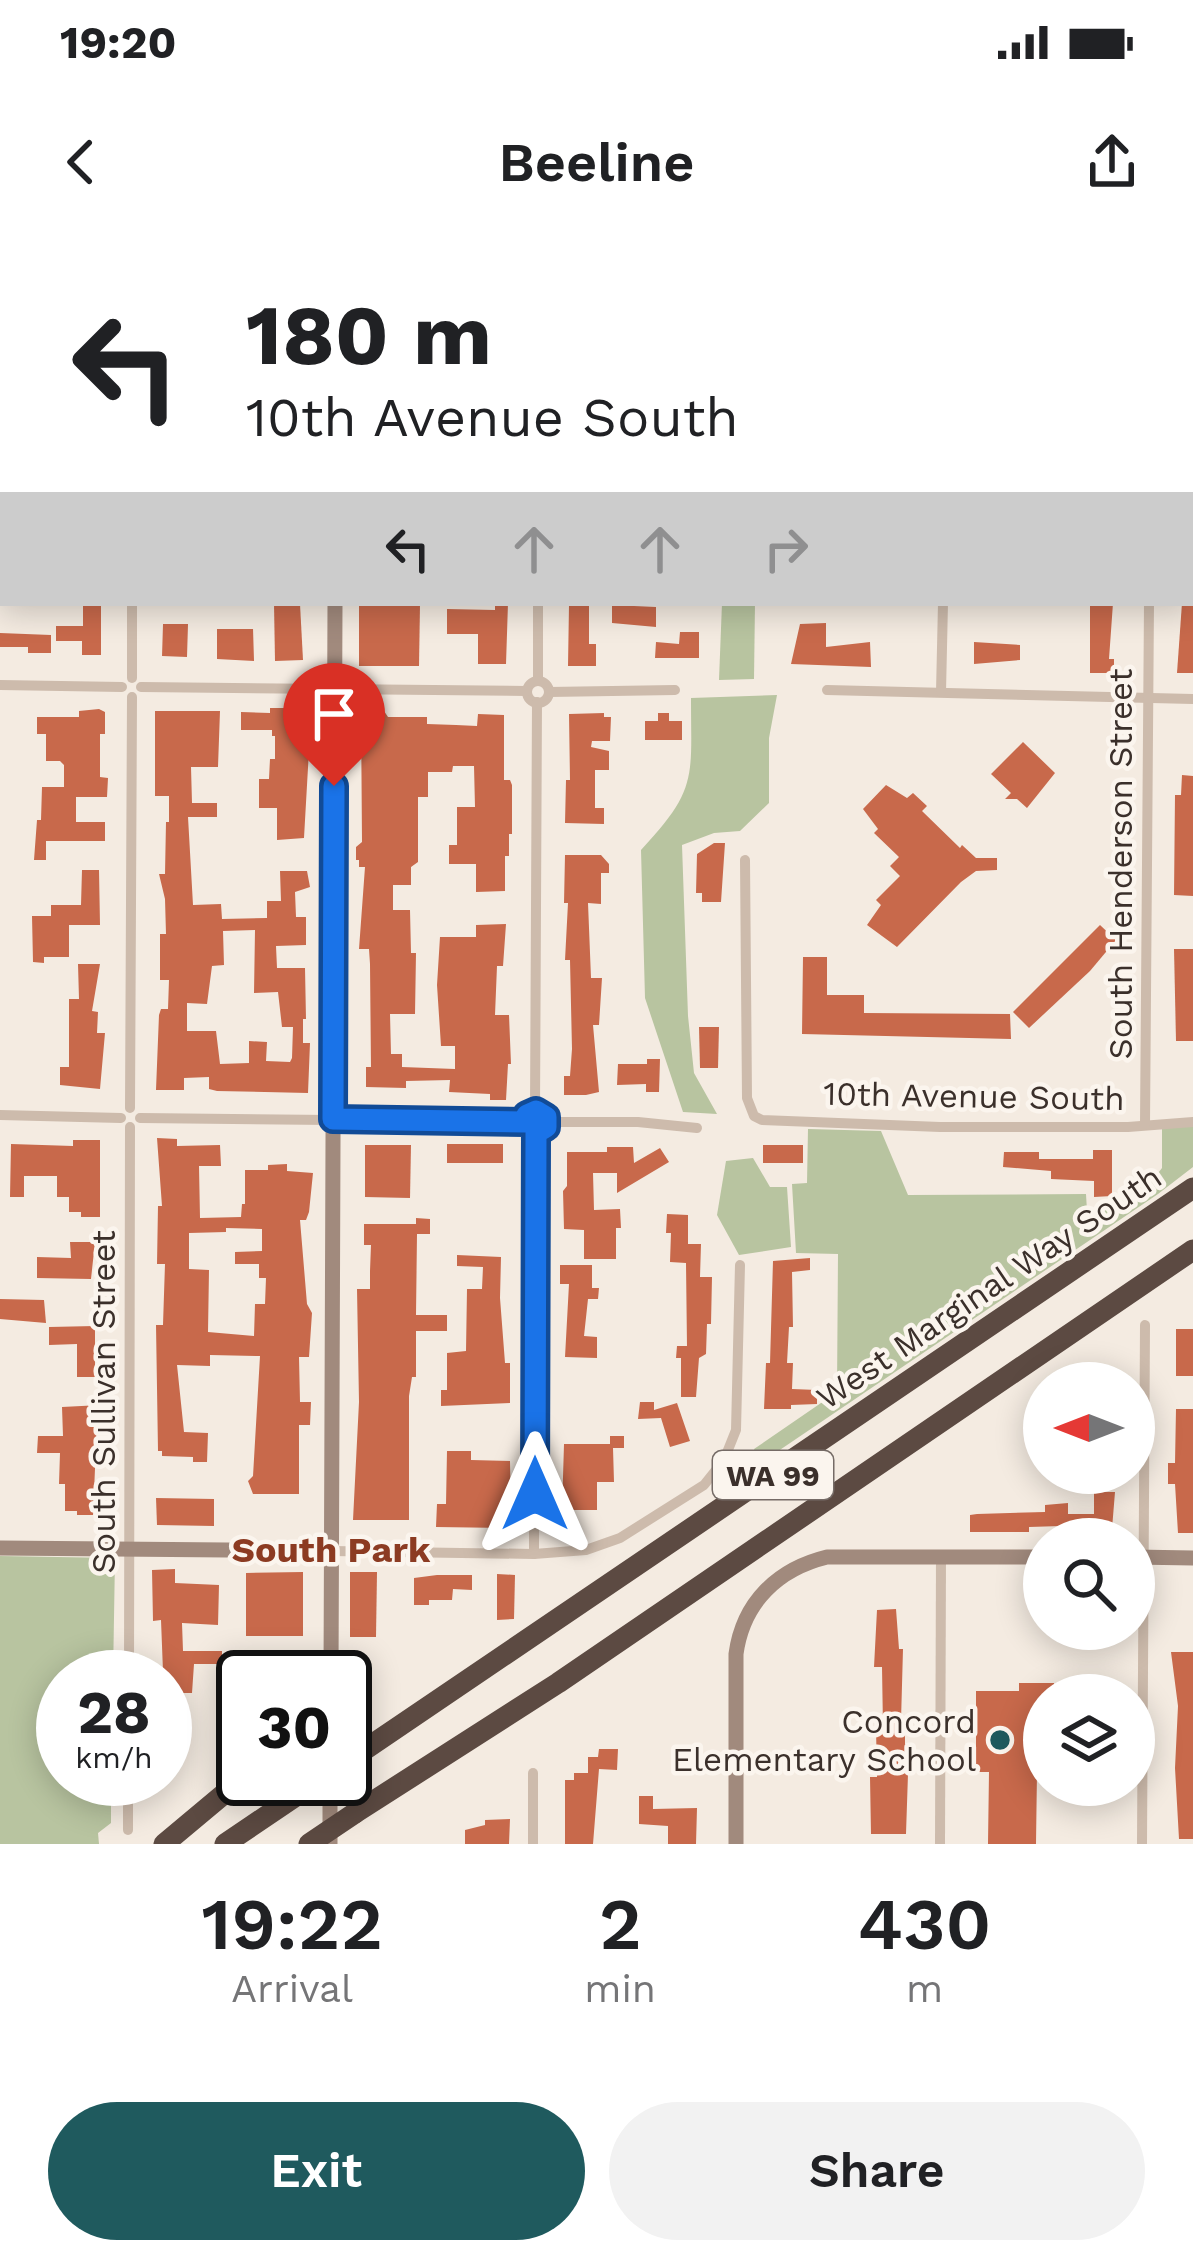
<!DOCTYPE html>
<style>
:root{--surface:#fff;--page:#f2f2f2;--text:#202124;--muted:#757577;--accent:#1f5a5e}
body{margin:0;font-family:"Work Sans",sans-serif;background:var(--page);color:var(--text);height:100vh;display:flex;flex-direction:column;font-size:45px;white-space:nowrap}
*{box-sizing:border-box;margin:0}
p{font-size:39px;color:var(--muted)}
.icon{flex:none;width:66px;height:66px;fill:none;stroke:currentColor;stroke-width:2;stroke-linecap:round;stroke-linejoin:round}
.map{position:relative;height:1604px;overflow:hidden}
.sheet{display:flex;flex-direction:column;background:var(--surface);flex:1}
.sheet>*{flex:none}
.hud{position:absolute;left:0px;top:0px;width:1194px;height:366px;box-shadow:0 6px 30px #0003;background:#fff;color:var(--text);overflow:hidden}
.needle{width:78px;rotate:270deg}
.fabs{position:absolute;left:1023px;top:1122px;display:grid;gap:24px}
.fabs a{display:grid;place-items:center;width:132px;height:132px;border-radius:50%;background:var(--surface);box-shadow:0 6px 30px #0003;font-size:60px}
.speed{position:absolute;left:36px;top:1410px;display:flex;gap:24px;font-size:60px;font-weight:700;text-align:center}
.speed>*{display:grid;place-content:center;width:156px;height:156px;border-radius:50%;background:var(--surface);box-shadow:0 6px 30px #0003;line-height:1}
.speed small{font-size:30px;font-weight:400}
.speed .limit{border:6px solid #111;border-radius:18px;background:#fff;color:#111}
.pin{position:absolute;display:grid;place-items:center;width:102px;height:102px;color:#fff;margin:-123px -51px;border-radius:50% 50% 50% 0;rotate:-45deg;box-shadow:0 0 12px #0007}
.pin .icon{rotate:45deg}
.me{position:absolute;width:132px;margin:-66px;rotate:0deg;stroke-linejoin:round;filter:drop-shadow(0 0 9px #0008)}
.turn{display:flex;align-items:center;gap:42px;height:252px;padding:0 48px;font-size:54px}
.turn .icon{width:156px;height:156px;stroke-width:2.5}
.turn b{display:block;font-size:84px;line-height:102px}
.lanes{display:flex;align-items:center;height:114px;padding:0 48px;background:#0003;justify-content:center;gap:60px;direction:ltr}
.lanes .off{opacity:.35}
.eta{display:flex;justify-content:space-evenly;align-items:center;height:204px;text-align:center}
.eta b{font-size:72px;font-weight:600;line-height:84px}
.cta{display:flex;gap:24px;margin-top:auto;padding:24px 48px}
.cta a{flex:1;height:138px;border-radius:72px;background:var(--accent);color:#fff;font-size:48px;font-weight:600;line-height:138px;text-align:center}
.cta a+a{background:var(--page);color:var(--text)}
.status{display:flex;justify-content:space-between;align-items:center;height:84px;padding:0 60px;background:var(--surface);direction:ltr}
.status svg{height:33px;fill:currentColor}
header{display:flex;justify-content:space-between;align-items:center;height:156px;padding:0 48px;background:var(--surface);font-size:54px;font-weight:600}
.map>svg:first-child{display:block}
.green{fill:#b8c4a0}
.building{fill:#c8694b;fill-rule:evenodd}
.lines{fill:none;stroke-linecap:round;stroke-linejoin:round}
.street{stroke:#cdbbac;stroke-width:10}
.secondary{stroke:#a18a7d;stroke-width:15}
.highway{stroke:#5c4a42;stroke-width:21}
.highway-bridge{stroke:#5c4a42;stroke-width:21}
.route-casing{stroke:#114b97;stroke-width:30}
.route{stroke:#1a73e8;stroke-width:21}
.poi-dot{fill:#1f5a5e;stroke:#fbf5ee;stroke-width:4.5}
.labels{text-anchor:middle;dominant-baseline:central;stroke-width:9;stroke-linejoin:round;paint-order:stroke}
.shield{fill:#fbf5ee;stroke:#756b66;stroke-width:3}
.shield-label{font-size:30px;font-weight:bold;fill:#3b302b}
.street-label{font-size:33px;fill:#3b302b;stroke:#fbf5ee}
.poi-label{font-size:33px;fill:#3b302b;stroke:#fbf5ee;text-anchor:end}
.neighbourhood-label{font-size:36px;font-weight:bold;fill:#8c3b22;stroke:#fbf5ee}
</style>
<div class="status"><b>19:20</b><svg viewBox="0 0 49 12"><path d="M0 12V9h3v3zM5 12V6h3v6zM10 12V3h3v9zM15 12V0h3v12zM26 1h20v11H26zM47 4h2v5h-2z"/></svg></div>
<header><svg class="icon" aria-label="back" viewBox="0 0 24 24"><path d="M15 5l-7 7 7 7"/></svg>Beeline<svg class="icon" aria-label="share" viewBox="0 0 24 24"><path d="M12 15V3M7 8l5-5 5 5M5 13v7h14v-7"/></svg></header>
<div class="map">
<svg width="1193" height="1604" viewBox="0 0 1193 1604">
<rect width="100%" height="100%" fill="#f4ebe1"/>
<g class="green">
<path d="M722 363H755L754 439 719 440Z"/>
<path d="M777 455 769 498V563L740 591 714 593 682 605 688 776 694 833 717 874 683 872 645 758 641 610C698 549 691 538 691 458Z"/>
<path d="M1193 885V927L1158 954 759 1224 754 1209 837 1152 838 1014 796 1013 792 944 807 943 808 889 881 891 908 955 1086 954 1087 971 1141 955 1162 928V887Z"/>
<path d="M753 918 770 947H787L791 1007 739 1015 717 975 726 921Z"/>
<path d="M0 1316 115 1318 113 1437H63V1539H111V1583L98 1593 99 1604H0Z"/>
</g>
<g class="building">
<path d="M83 363H101V415H82V401H56V386H83Z"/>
<path d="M495 363H508L506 424H478V394H447V369L495 370Z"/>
<path d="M1090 363H1113L1109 419H1114V433H1090Z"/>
<path d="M1182 363H1193V433H1177Z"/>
<path d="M274 364H300L303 420 275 421Z"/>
<path d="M359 365H420L419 426H359Z"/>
<path d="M569 365H589V404H596V426H568Z"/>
<path d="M612 365 656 367V387L612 383Z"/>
<path d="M826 383V407L870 402 871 427 791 424 800 384Z"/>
<path d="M163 384H188L187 417 162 416Z"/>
<path d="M217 389H253L254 421 217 419Z"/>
<path d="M680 392H699V418H655L656 402 679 404Z"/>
<path d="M0 393 51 395V413H28V407H0Z"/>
<path d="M974 402 1020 405V420L974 424Z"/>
<path d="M270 468H296L299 503H305L304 510H309L304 598 277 600V568H259V539H269L270 519H275V496H272V490H241V472L270 473Z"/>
<path d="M99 469 105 472V494H100V537L108 538 107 557H76V582H105V601H46V620H34L37 580H41L42 547H64V525L60 521H46V494H37V477H79V471Z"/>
<path d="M361 470 384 471 388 477H427V484L456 485 477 486 478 474 504 475V540H510L512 545V594H509V616H505V651L476 652V624H449V605H457V567H475L474 526H453L452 532H428V557H418V622L411 627V645H393V670H410L411 713H416L415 774H390L391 814H402V827L455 829V806H441L437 745 440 697H476V685L506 684 503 726H497L495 775H509L511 824H508L506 860H490V854L449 852 450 840 406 841V848L366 847V827H371L370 724 369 709H359L365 627H359V620H356V607L362 602Z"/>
<path d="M155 471H220L218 527H191L192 563H217V577H188L193 665 221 664 222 679 267 678V661H281L280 631H307L310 647 295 652 296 677H306V705L276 706 277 728H305L306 779H303V803H310L308 853 217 851 209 849V837L184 838V850H156L159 775 161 769H168L169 740H160V694H166L165 659 159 634H165L166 582H169V556H155ZM255 690 254 753 278 752 282 787H293L292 818 290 822 266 821 267 802 249 801V823L220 824 216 791H187V763L207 764 212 726 224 725 223 691Z"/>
<path d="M604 473V477H611L610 501H592L591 507 609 511V530H595V568H604V584L565 583 566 540H570L569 474Z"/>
<path d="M658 473H669V481H682V500H645V481H658Z"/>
<path d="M1023 502 1055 533 1027 568 1017 559H1005L1011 553 991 534Z"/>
<path d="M1182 535 1193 536V656L1174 655 1175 555H1181Z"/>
<path d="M886 545 907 558 913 553 927 566 922 571 960 608 962 605 976 618H997V630L976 631 961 642 897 707 867 685 881 665 876 660 900 636 890 626 899 617 874 593 878 589 863 569Z"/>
<path d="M714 603H725L721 662H702V653H696L697 614Z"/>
<path d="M565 615H601L609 624V633H601V664L588 663 591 738H602L599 785H593L599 852 586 855H564V836H570L572 809 570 720H565L568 663H564Z"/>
<path d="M82 630H99L100 685H69V717H44V723L33 722 32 676H51V665H81Z"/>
<path d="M1100 685 1116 700 1090 731 1029 788 1013 772Z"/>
<path d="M1174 709H1193V801H1176Z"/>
<path d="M803 717H827V755H864V773L1010 774 1011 799 802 794Z"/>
<path d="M78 724H100L92 771 98 772 97 793H105L100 849 60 845V827H69V759H79Z"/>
<path d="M699 787H719L718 828H700Z"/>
<path d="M647 819H660L659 852H646V844L617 845 618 824H647Z"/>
<path d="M157 898 177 899V906L220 905 221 926H199L200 978 241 977 242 964H245V930H268V925L287 924V931L313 933 309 972 306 980H300L307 1064 312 1073 309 1117H299L300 1162H311L310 1185H299V1254H253L248 1241 253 1236 260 1116 210 1115V1126L177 1125 184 1192 208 1193 207 1222H193V1217L162 1216V1211H158L156 1085H163L165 1024H157L158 966H162ZM226 988 262 989V1011L235 1012V1024H259V1038H266L265 1064H255L254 1096 208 1092 209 1030 189 1029V993L226 992Z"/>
<path d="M73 900H100V977H81V972H69V957H57V936H24V957H10L11 904 73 906Z"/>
<rect x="447" y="904" width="56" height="19"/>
<path d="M365 905H411L410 958 365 957Z"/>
<rect x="763" y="905" width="40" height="18"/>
<path d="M607 907H633L634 923 660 908 669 922 617 953V933H593L594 970 620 969 621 988H616V1019H584V990L564 989 563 951 567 946V912H607Z"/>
<path d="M1093 910H1112V956L1094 957V941L1051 939V931L1003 927 1004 912H1039V919H1093Z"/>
<path d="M667 974 688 975V1004H701L700 1037H712L711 1084H707L706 1114 699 1118 696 1157H681V1118H676L677 1106H687L686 1023 670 1022 671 993H666Z"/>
<path d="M416 978 430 979V994H417L416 1075H447V1091H416V1137H412L409 1156V1280H353L359 1162 357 1049H370V1031L371 1005H364V984H416Z"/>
<path d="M70 1002H95L91 1039 37 1038V1017L71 1018Z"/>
<path d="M457 1015 501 1017 500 1058 505 1123H510V1163L441 1166V1150H447V1113L466 1111 467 1049H482L483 1027 457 1026Z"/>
<path d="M810 1018V1030L792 1032 793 1087H789L787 1123H793L792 1149 817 1150V1164L791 1165V1169H764L766 1123H770L773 1021Z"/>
<path d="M560 1025H592V1048H599L598 1059H588L584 1096 597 1097V1118L565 1117 569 1044H560Z"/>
<path d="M0 1059 44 1060 46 1083 0 1079Z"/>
<path d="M95 1086V1137H77V1104L49 1105V1087Z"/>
<rect x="1176" y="1089" width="17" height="47"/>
<path d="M640 1162H654V1170L677 1163 690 1201 670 1207 661 1178 638 1179Z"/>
<path d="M101 1165V1181L97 1182 93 1275H77V1271H65V1244H59L60 1213H37L38 1196H63L62 1167Z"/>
<path d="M1176 1169H1193V1293H1178L1175 1244H1168V1223H1175Z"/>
<path d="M610 1196H624V1208H613L614 1242H597V1270H562L564 1204H610Z"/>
<path d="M447 1211H471V1220L510 1221 511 1274H506V1288L436 1287 437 1264H446Z"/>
<path d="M1094 1252H1115L1112 1289 1061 1292V1286L1029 1287V1292H970V1275L977 1274 1045 1272V1265L1068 1263V1274H1094Z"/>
<path d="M156 1258 214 1259V1286L157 1285Z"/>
<path d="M175 1329V1343L219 1345 218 1385 182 1383 183 1411H222V1424H194L192 1453H180V1483H165L161 1380 153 1381 152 1330Z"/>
<path d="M303 1332V1396H246V1333Z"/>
<path d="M350 1332H377L376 1397H350Z"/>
<path d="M497 1334 515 1335 514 1379 497 1380Z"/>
<path d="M437 1335H472V1350L453 1349 452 1360H429V1365H414V1338Z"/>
<path d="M896 1369 899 1409H903L901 1481H905V1504H909L906 1594H871L870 1537H877L876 1488H883L882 1427H874L877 1370Z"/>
<path d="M1171 1412H1193V1599H1179L1175 1528 1178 1466Z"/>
<path d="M1019 1443H1054V1455H1044V1532H1037L1036 1604H988L989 1532H976V1451H1019Z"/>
<path d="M599 1509H618L617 1530 599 1529 593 1604H565V1540H574V1533H588V1517H598Z"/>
<path d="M639 1556H653V1569L697 1568 696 1604H668V1586L639 1584Z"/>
<path d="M510 1579 509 1604H465V1590L485 1585V1580Z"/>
</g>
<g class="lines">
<g class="street">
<path d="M338 0V3"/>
<path d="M743 0V3"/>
<path d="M1149 0V3"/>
<path d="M117 3 119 0"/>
<path d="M539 3V0"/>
<path d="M945 3V0"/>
<path d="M0 262 3 256"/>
<path d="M132 438V363"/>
<path d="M538 441V363"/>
<circle cx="538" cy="452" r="11"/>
<path d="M0 445 122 447"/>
<path d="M141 447 527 451"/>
<path d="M827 450 1193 459"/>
<path d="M549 452 675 450"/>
<path d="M941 452 943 363"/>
<path d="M745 620 747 858 754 876 762 880 940 887H1128L1193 882"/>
<path d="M130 868 132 457"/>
<circle cx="536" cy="882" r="11"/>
<path d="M535 871 537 462"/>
<path d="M0 875 121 878"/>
<path d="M140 878 525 882"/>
<path d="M547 882H638L697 888"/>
<path d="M1145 885 1149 363"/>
<path d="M331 1311 534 1314 586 1310 620 1298 704 1245 724 1220 736 1190 740 1025"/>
<path d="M534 1314 535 893"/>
<path d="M129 1437 130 887"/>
<path d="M128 1590V1539"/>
<path d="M533 1604V1533"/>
<path d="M940 1604 941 1317"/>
<path d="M1142 1604 1145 1085"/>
</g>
<g class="secondary">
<path d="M0 7H3"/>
<path d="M1191 23H1193"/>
<path d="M0 1308 331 1311"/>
<path d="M1134 1317 1193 1318"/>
<path d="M331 1437 335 363"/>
<path d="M330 1604V1539"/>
<path d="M736 1604V1414C743 1362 778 1329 827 1317H1044"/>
</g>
<g class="highway">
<path d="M345 1523 1193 948"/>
<path d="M355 1573 558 1443 1193 1010"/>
<path d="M164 1604 243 1538"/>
<path d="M225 1604 321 1539"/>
</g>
<path class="highway-bridge" d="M309 1604 355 1573"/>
</g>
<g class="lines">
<defs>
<path id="route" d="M334 546 333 879 525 882 527 875 536 871 546 877V887L536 893 535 1254"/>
</defs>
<use href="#route" class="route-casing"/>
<use href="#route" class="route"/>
</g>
<circle class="poi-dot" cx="1000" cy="1500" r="12"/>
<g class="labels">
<rect class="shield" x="713" y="1211" width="120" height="48" rx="9"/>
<g class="shield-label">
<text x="773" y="1235">WA 99</text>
</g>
<g class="street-label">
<text transform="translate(1120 624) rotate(-90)">South Henderson Street</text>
<text transform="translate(974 856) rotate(1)">10th Avenue South</text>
<text transform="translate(989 1047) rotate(-34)">West Marginal Way South</text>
<text transform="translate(103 1162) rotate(-90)">South Sullivan Street</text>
</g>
<g class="poi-label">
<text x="976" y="1481">Concord<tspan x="976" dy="38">Elementary School</tspan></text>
</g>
<g class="neighbourhood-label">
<text x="331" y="1310">South Park</text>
</g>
</g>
</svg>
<div class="fabs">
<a><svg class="needle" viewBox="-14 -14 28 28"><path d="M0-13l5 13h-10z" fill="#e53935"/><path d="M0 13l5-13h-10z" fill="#757577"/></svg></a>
<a><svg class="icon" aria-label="search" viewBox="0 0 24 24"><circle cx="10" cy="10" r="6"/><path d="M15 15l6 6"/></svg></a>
<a><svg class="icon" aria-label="layers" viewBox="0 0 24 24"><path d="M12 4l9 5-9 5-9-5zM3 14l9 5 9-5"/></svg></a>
</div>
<div class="speed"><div>28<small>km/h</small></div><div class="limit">30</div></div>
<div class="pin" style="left:334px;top:546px;background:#d93025"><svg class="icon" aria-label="arrive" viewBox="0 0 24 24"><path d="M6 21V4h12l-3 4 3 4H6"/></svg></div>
<svg class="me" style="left:535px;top:1254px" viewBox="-20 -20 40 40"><path d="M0-17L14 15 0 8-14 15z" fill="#1a73e8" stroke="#fff" stroke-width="4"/></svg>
<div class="hud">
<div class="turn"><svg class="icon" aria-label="left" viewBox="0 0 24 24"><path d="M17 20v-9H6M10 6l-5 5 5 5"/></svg><div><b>180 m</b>10th Avenue South</div></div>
<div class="lanes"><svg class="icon" aria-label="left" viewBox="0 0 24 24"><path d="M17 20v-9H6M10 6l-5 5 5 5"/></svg><svg class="icon off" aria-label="ahead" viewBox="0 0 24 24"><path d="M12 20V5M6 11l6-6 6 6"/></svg><svg class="icon off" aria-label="ahead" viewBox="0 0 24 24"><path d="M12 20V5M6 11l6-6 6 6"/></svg><svg class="icon off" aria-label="right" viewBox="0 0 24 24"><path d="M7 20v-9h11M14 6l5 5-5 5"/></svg></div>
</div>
</div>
<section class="sheet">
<div class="eta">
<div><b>19:22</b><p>Arrival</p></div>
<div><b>2</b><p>min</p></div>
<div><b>430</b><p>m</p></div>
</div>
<div class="cta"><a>Exit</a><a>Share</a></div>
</section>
